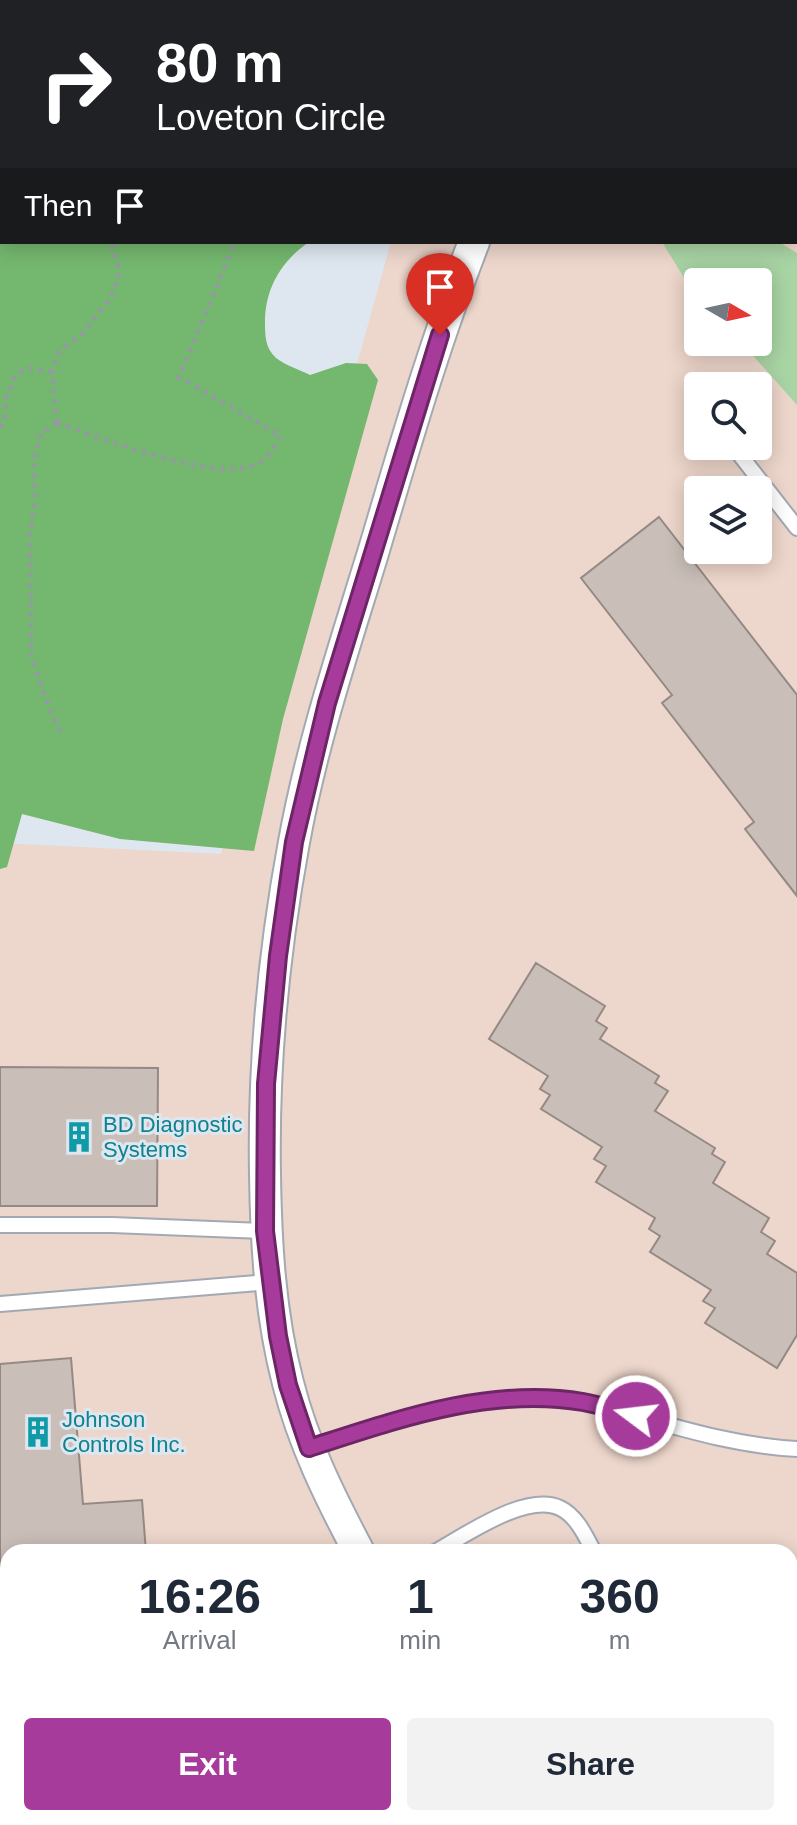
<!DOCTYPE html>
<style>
:root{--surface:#fff;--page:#f2f2f3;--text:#1f2937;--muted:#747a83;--accent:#a73b9c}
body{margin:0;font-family:Arial,sans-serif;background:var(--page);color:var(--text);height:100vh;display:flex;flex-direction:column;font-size:30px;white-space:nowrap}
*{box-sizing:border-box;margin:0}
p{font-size:26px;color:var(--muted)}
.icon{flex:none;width:44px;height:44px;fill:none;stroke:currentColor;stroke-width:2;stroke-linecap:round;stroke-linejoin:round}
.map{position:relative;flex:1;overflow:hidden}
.details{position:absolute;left:0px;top:1544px;width:798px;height:282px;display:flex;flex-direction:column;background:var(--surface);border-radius:24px 24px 0 0;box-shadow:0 4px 20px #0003}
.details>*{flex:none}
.top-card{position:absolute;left:0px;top:0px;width:798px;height:244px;box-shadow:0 4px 20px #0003;background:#202124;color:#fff;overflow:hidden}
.needle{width:52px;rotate:99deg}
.controls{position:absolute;left:684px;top:268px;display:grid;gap:16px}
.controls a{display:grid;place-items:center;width:88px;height:88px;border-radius:8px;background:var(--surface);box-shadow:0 4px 20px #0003;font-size:40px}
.pin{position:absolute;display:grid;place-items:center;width:68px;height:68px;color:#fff;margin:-82px -34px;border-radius:50% 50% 50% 0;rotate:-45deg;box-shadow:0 0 8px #0007}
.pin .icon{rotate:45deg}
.me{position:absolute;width:88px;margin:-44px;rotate:285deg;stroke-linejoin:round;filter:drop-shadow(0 0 6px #0008)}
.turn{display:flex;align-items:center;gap:28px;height:168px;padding:0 24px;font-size:36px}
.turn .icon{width:104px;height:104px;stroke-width:2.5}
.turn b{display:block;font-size:56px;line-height:68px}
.then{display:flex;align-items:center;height:76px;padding:0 24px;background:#0003;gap:16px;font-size:30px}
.eta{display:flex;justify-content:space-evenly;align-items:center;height:136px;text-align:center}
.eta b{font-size:48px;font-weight:700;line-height:56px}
.button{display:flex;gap:16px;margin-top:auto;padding:16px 24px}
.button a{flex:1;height:92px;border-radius:8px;background:var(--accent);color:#fff;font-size:32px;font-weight:700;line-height:92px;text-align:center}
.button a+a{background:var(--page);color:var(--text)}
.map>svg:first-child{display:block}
.commercial{fill:#edd6cb;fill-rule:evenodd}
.green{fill:#a9d4a4}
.forest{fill:#74b76e}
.building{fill:#c9beb8;stroke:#948984;stroke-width:2}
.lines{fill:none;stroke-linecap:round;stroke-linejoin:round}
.lane-casing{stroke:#a2a9b2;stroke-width:18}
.street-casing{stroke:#a2a9b2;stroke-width:34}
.path{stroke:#949aa1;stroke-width:5;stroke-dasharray:4 6;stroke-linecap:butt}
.lane{stroke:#fff;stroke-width:14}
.street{stroke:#fff;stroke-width:30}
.route-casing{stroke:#6d2665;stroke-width:20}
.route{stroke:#a73b9c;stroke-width:14}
.labels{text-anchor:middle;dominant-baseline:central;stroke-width:6;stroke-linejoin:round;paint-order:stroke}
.culture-label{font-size:22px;fill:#0d838f;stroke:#dee6ef;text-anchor:start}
</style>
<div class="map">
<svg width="797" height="1825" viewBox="0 0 797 1825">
<rect width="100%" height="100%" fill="#dee6ef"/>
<path class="commercial" d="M431 0H797V1825H0V843L221 854 391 242H796V2ZM698 282H758V342H698ZM698 386H758V446H698ZM698 490H758V550H698ZM8 1552H790V1818H8Z"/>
<path class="green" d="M662 242H779L797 253V405L741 342H758V282H698V294L686 281Z"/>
<path class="forest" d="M0 0 486 2H2V242H309C281 261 265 289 265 322 265 335 265 348 276 358 285 365 300 370 310 375L346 363 367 364 378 380 283 719 254 851 120 839 22 814 7 867 0 869Z"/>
<g class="building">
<path d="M659 517 797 695V896L745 829 754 822 662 703 672 695 581 578Z"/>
<path d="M536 963 605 1006 596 1021 607 1028 600 1039 659 1076 655 1083 668 1091 655 1111 715 1148 712 1154 725 1162 713 1183 769 1218 761 1232 775 1241 767 1254 797 1273V1335L777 1368 705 1323 715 1308 703 1301 711 1290 650 1252 660 1236 649 1229 655 1218 596 1182 606 1166 594 1159 602 1147 541 1109 550 1095 540 1089 548 1076 489 1039Z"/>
<path d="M0 1067 158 1068 157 1206H0Z"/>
<path d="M71 1358 83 1504 142 1500 146 1552H8V1611L0 1612V1364Z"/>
</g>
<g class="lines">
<defs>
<g id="lane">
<path d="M664 0 667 2"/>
<path d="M796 171 797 173"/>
<path d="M733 446 797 528"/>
<path d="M0 1225H112L265 1231"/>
<path d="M0 1304 270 1282"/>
<path d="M309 1448C396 1420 490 1386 583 1402 601 1405 619 1411 636 1416 689 1431 741 1446 797 1449"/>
<path d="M435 1552C464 1536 526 1492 560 1508 577 1516 586 1537 594 1552"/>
<path d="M0 1745H8"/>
<path d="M735 1818 739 1825"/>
<path d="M17 1825 102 1818"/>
</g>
<g id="street">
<path d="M587 2 589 0"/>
<path d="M359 1552C330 1497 303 1443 288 1383 270 1314 266 1244 265 1174 263 1063 274 950 294 842 312 743 344 648 373 553 404 449 434 344 474 242"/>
<path d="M500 1818 504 1825"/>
</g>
</defs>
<use href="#lane" class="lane-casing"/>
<use href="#street" class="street-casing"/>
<g class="path">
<path d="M350 0 354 2"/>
<path d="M473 0 474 2"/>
<path d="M16 2V0"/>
<path d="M449 2V0"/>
<path d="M57 423C98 436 227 489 262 461 270 456 276 444 281 436L179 377 235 242"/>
<path d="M57 423 41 433 34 460 35 497 30 536 31 654 43 692 62 735"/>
<path d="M57 423 52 372 59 352 84 332 110 299 120 272 111 242"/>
<path d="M0 427 4 422 7 396 16 374 31 368 52 372"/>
</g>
<use href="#lane" class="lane"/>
<use href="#street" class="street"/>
</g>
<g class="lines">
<defs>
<path id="route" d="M440 335 327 703 294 842 278 956 266 1084 265 1231 278 1336 288 1385 309 1448C396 1420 490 1386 583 1402 601 1405 619 1412 636 1416"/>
</defs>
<use href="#route" class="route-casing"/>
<use href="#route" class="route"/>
</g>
<defs>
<symbol id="building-bare" viewBox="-9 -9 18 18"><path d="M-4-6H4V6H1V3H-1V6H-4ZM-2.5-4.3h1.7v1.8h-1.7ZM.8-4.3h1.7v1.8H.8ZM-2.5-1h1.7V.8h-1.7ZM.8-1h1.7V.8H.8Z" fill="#0f9aa8" stroke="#dee6ef" stroke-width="2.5" paint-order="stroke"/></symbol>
</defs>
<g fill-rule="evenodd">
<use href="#building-bare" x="57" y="1115" width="44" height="44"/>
<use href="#building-bare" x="16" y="1410" width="44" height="44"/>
</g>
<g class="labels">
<g class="culture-label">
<text x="103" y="1124">BD Diagnostic<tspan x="103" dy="25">Systems</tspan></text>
<text x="62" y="1419">Johnson<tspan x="62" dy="25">Controls Inc.</tspan></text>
</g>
</g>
</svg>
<div class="controls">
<a><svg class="needle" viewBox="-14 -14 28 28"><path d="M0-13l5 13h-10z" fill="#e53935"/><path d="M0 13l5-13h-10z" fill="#747a83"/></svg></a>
<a><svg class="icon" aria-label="search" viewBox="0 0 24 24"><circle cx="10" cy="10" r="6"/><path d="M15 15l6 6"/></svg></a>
<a><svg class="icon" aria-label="layers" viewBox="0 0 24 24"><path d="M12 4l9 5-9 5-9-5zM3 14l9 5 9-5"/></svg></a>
</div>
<div class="pin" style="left:440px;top:335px;background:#d93025"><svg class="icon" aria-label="arrive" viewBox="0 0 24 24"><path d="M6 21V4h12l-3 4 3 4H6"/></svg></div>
<svg class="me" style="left:636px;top:1416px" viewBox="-20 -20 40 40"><circle r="17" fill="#a73b9c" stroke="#fff" stroke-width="3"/><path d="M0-11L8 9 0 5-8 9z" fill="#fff"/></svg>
<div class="top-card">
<div class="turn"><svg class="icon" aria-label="right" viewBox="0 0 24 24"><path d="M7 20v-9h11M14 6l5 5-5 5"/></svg><div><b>80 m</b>Loveton Circle</div></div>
<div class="then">Then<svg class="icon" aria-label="arrive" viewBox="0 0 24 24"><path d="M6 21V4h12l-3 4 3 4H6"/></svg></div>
</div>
<section class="details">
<div class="eta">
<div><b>16:26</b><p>Arrival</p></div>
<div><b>1</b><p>min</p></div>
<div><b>360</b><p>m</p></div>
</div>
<div class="button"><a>Exit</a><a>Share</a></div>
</section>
</div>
